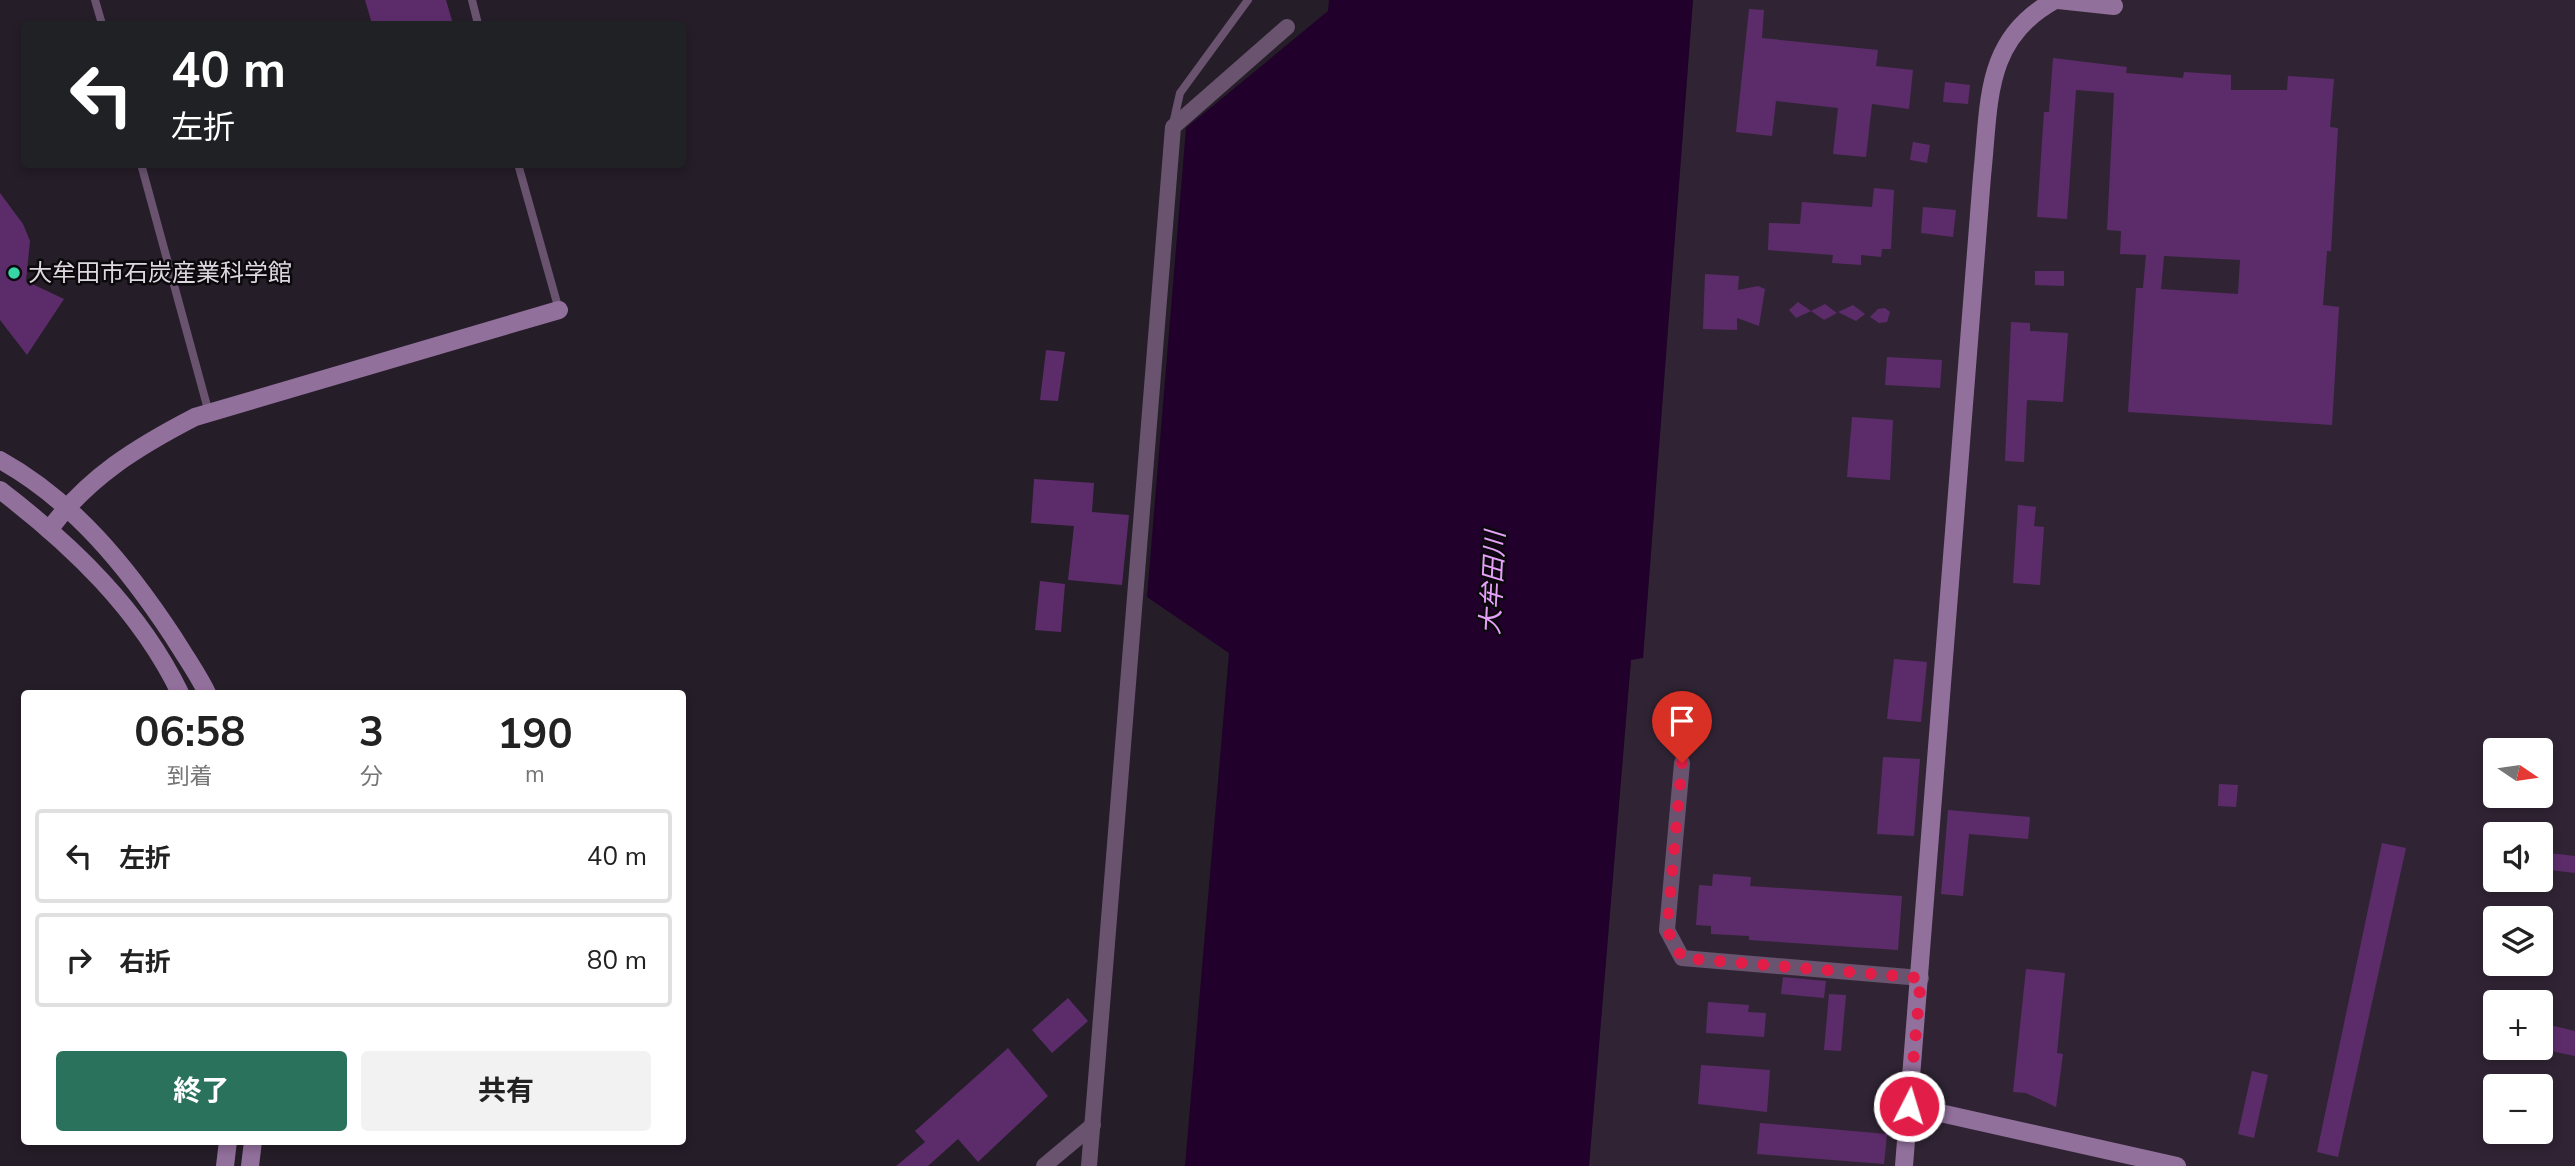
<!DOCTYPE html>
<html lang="ja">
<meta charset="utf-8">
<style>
:root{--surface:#fff;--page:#f2f2f2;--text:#222;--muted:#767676;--line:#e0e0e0;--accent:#2b725d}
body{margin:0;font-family:"Nunito Sans","Noto Sans JP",sans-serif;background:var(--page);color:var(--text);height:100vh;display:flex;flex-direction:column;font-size:26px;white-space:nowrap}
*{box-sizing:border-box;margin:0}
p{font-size:23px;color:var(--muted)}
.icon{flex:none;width:38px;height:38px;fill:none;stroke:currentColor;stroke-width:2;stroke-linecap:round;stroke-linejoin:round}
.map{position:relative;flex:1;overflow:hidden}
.drawer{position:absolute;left:21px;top:690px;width:665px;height:455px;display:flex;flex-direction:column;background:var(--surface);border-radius:7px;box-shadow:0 4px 10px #0003}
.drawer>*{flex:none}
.top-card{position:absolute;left:21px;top:21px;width:665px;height:147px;border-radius:7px;box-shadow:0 4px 10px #0003;background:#202124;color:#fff;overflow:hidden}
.needle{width:46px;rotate:103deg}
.controls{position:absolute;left:2483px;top:738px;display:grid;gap:14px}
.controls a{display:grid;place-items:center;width:70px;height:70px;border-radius:7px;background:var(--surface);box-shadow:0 4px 10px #0003;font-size:35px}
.pin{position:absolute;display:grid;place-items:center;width:60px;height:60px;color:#fff;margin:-72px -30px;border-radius:50% 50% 50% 0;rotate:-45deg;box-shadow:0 0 7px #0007}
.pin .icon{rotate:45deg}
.me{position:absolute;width:77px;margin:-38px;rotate:5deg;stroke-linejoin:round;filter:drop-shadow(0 0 5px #0008)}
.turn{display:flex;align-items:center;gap:24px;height:147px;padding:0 35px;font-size:32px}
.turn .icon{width:91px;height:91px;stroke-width:2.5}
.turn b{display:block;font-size:49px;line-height:60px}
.eta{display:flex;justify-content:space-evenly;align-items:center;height:119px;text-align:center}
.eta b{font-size:42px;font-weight:700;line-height:49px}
.button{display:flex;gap:14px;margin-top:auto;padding:14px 35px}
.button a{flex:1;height:80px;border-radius:7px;background:var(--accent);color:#fff;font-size:28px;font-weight:700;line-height:80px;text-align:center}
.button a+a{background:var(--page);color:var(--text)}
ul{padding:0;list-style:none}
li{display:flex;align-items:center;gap:21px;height:94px;margin:0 14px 10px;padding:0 21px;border:4px solid var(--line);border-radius:7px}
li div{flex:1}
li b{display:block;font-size:26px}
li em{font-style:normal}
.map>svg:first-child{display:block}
.built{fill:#302434;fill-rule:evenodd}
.water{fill:#21002b}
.building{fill:#5c2c6a;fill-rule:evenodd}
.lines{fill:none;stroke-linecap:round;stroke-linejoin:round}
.lane{stroke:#69536f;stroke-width:8}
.street{stroke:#69536f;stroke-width:16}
.secondary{stroke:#92709c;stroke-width:18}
.route{stroke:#e11d48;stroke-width:12;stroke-dasharray:0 21.6}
.poi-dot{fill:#37d4a6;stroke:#0c090d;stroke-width:2.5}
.labels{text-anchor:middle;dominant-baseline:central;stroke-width:5;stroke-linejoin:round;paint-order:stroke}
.poi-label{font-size:24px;fill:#ddd7df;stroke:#0c090d;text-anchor:start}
.water-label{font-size:26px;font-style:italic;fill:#e5a0fa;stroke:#0c090d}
</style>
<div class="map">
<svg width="2575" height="1166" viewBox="0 0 2575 1166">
<rect width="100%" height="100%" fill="#251d28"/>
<path class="built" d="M1693 0H2575V1166H1589L1631 659 1643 657ZM2496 751H2541V796H2496ZM2496 835H2541V880H2496ZM2496 919H2541V964H2496ZM2496 1003H2541V1048H2496ZM2496 1087H2541V1132H2496Z"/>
<path class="water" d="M1329 0H1693L1643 658 1631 660 1589 1166H1185L1229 653 1147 597 1186 128 1328 11Z"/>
<g class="building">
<path d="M365 0H446L453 24H372Z"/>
<path d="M1749 9 1764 10 1762 38 1878 50 1876 66 1913 70 1909 109 1872 104 1866 157 1833 154 1838 108 1776 101 1772 136 1736 132Z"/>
<path d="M2053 58 2127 67 2126 73 2183 78 2184 72 2231 75V90H2287L2288 76 2334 79 2330 127 2338 128 2331 251H2327L2323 305 2339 307 2332 425 2128 412 2136 288H2143L2146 255 2120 254 2121 231 2107 230 2114 93 2076 90 2067 219 2037 217 2044 112H2049ZM2164 256 2240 260 2238 294 2161 289Z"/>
<path d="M1945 82 1970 85 1968 104 1943 102Z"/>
<path d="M1913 142 1930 145 1927 163 1910 160Z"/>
<path d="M1874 188 1894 190 1891 249H1882L1881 257 1861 255V265L1832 263 1833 255 1768 250 1769 223 1800 224 1802 202 1872 207Z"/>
<path d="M0 193 23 224 30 241 26 281 64 299 27 355 0 320Z"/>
<path d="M1923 207 1956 210 1953 237 1921 233Z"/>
<path d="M2035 271H2064V286L2035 285Z"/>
<path d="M1705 274 1739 276 1738 290 1758 286 1765 289 1759 326 1737 318V330L1703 329Z"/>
<path d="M1798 302 1811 311 1796 318 1789 310Z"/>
<path d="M1825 304 1837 313 1824 320 1811 311Z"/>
<path d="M1853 305 1865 314 1856 321 1838 312Z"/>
<path d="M1885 308 1890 312 1887 322 1879 323 1870 317 1878 309Z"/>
<path d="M2011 322 2030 323V331L2068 333 2063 402 2027 400 2024 462 2005 461Z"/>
<path d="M1046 350 1065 352 1058 401 1040 400Z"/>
<path d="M1887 357 1942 360 1940 388 1885 385Z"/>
<path d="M1852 417 1893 420 1890 480 1847 477Z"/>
<path d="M1034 479 1094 483 1092 512 1129 515 1122 585 1068 580 1074 526 1031 523Z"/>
<path d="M2018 505 2036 507 2034 526 2044 527 2040 585 2013 583Z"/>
<path d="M1040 581 1065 584 1061 632 1035 630Z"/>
<path d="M1894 659 1927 662 1921 722 1887 719Z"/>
<path d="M1883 757 1920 759 1914 836 1877 834Z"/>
<path d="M2219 784 2238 785 2236 807 2218 806Z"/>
<path d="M1948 810 2030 817 2028 839 1969 834 1963 896 1941 894Z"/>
<path d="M2382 843 2406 848 2338 1157 2317 1152Z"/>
<path d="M2541 852 2575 856V873L2541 869Z"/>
<path d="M1713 874 1751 877 1750 886 1902 896 1898 950 1749 940V936L1711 934V926L1696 925 1699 885 1712 886Z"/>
<path d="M2026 969 2065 973 2057 1053 2063 1054 2056 1107 2026 1093 2013 1092Z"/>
<path d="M1783 977 1826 981 1824 998 1781 994Z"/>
<path d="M1829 994 1846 995 1841 1051 1824 1050Z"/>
<path d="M1068 998 1088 1021 1052 1053 1032 1030Z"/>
<path d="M1708 1002 1749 1005 1748 1012 1766 1013 1764 1037 1706 1033Z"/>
<path d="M2541 1023 2575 1031V1056L2541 1049Z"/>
<path d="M1008 1048 1048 1096 978 1162 958 1139 928 1166H896L925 1142 915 1131Z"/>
<path d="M1701 1065 1770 1070 1767 1112 1698 1104Z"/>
<path d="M2252 1071 2268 1075 2254 1138 2238 1134Z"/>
<path d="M1760 1123 1887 1134 1884 1164 1757 1154Z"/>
</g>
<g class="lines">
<g class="lane">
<path d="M95 0 102 24"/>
<path d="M472 0 478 24"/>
<path d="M1173 124 1180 93 1248 0"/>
<path d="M141 164 209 413"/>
<path d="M518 164 559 310"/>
</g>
<g class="street">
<path d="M1682 763 1667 930 1682 958 1921 978"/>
<path d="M1044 1166 1093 1125"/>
<path d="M1089 1166 1173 127 1287 27"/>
</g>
<g class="secondary">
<path d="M2058 0 2114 6"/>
<path d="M0 460C74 501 128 568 174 638 185 656 198 674 207 693"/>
<path d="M0 490C72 545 140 610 180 693"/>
<path d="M49 530C88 477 137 447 195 417L559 310"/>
<path d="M1909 1106 2177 1166"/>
<path d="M225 1166 228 1141"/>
<path d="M250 1166 253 1141"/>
<path d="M1904 1166 1982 176C1990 103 1983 39 2055 0"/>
</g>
</g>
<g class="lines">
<path class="route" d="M1682 763 1667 930 1682 958 1921 978 1909 1106"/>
</g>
<circle class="poi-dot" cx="14" cy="273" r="7"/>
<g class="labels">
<g class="poi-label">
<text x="28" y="273">大牟田市石炭産業科学館</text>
</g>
<g class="water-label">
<text transform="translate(1493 583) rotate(-87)">大牟田川</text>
</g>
</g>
</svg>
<div class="controls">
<a><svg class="needle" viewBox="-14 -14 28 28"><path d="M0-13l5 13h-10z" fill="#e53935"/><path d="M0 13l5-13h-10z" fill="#767676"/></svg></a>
<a><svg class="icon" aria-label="sound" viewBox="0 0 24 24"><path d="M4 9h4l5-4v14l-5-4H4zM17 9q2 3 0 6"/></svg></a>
<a><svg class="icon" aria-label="layers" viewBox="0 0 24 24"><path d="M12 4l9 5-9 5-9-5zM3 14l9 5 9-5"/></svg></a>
<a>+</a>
<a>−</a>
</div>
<div class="pin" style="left:1682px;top:763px;background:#d93025"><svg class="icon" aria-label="arrive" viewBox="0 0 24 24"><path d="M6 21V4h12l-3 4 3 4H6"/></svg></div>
<svg class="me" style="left:1909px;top:1106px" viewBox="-20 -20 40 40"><circle r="17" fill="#e11d48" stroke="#fff" stroke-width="3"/><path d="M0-11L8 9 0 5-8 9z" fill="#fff"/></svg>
<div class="top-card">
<div class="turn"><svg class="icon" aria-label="left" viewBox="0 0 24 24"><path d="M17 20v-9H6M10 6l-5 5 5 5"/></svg><div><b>40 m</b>左折</div></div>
</div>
<section class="drawer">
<div class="eta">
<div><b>06:58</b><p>到着</p></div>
<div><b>3</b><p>分</p></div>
<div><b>190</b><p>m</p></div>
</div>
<ul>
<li><svg class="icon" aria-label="left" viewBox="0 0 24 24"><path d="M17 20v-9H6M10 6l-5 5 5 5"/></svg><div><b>左折</b></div><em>40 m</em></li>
<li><svg class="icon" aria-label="right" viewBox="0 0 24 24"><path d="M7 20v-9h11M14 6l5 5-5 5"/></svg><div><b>右折</b></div><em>80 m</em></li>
</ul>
<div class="button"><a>終了</a><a>共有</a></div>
</section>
</div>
